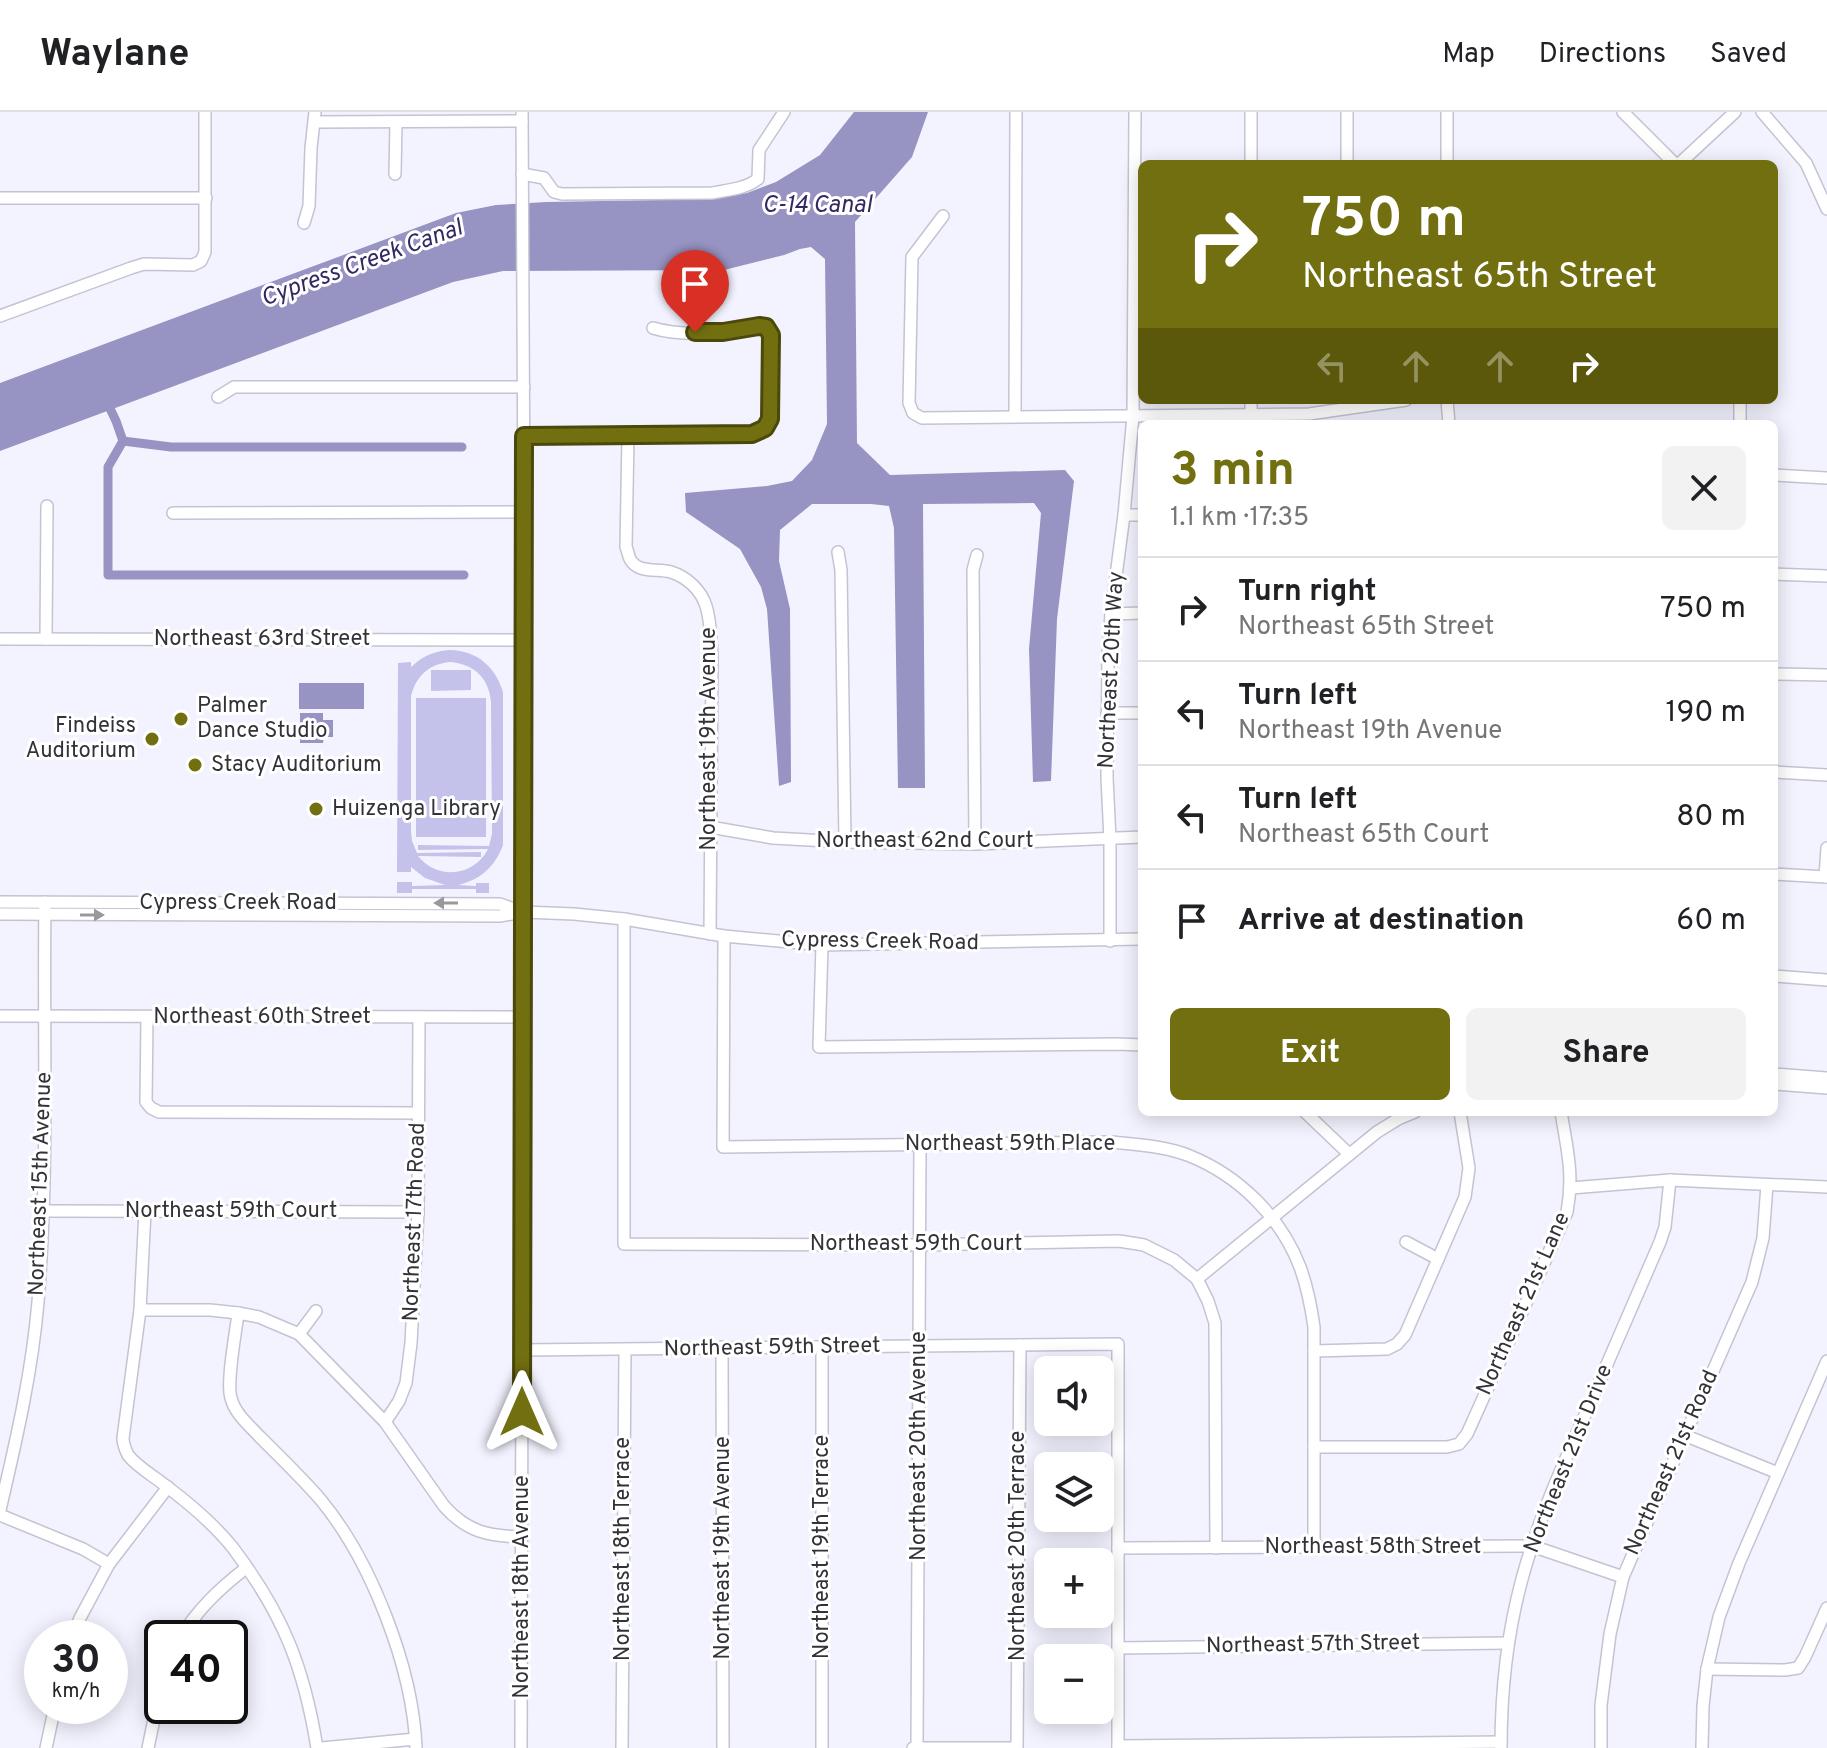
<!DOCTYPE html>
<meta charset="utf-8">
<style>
:root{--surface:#fff;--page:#f2f2f2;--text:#202124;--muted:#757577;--line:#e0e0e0;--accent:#726f10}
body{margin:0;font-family:Overpass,sans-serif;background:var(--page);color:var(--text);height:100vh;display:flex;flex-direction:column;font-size:30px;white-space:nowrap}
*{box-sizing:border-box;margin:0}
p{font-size:26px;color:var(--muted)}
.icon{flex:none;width:44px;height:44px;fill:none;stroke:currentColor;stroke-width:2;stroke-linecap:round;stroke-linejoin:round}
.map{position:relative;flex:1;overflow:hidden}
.details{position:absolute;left:1138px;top:308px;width:640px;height:696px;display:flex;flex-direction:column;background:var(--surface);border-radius:12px;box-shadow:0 4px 20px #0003}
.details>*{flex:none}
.guide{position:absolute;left:1138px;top:48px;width:640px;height:244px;border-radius:12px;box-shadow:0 4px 20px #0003;background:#726f10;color:#fff;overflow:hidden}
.tools{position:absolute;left:1034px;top:1244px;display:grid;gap:16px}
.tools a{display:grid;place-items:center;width:80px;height:80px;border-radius:12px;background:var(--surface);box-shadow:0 4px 20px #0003;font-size:40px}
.speed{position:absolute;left:24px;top:1508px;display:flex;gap:16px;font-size:40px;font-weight:700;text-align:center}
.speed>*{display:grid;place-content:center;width:104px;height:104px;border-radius:50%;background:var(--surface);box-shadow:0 4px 20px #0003;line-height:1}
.speed small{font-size:20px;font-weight:400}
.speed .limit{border:4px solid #111;border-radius:12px;background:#fff;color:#111}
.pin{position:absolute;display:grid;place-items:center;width:68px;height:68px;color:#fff;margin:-82px -34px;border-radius:50% 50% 50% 0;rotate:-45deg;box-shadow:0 0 8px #0007}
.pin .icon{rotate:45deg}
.me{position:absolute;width:88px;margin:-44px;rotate:0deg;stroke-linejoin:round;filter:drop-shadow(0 0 6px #0008)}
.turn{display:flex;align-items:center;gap:28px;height:168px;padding:0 32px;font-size:36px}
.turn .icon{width:104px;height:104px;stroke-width:2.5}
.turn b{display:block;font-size:56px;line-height:68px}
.lanes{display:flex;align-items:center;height:76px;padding:0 32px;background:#0003;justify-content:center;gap:40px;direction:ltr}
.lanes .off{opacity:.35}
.round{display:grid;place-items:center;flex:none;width:84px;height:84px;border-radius:12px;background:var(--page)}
.head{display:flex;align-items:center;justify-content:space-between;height:136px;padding:0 32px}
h1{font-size:48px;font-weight:700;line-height:60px;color:var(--accent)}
.cta{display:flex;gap:16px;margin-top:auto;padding:16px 32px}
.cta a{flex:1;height:92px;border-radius:12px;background:var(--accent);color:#fff;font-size:32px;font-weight:700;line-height:92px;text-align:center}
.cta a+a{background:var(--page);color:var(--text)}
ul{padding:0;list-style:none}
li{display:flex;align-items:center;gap:24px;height:104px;padding:0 32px;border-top:2px solid var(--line)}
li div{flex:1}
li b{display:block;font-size:30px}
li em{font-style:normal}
header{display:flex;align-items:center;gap:48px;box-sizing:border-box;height:112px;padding:0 40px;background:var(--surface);border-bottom:2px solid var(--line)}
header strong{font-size:38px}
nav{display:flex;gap:44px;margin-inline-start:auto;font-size:28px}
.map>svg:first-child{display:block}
.pitch{fill:#c4c1eb;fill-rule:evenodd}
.water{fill:#9793c2}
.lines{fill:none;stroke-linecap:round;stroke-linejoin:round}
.canal{stroke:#9793c2;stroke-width:9}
.minor-casing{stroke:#c4c3d2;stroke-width:14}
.minor{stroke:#fff;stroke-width:11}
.oneway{fill:#99989c}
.route-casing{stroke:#4a480a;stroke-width:20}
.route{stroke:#726f10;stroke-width:14}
.poi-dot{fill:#726f10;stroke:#fff;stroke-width:3}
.labels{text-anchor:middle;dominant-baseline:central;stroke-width:6;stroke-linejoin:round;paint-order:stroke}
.street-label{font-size:22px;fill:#333238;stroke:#fff}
.poi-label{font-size:22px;fill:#333238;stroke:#fff;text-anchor:start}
.water-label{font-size:24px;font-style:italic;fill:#332862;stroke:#fff}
</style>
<header>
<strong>Waylane</strong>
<nav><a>Map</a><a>Directions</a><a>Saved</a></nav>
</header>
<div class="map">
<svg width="1827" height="1636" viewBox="0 0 1827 1636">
<rect width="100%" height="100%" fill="#f3f3ff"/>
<g class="pitch">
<path d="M450 538C477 539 495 554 503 580V733C495 755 480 768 458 773L476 774V771H489V781H476V777H412V781H397V770H412V774L445 773 425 766 411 755V760H397L398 551 411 550V555C423 544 434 539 450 538ZM450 550C474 552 489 566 491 590L492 722 489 734 418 733V738L488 737C474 765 437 768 418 744L481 745V740L417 741 412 729 411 719V584C416 564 429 552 450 550Z"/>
<path d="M431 558H471V578L431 579Z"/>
<rect x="416" y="586" width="70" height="139"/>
</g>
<g class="water">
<path d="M854 0H928L912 45 855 110 857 331 890 363 1065 358 1074 369 1057 507 1051 669 1033 670 1029 537 1041 401 1034 391 923 392 925 676H898L894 416 889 394 871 392H812L780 418 779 449 790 497 791 670 779 674 767 497 761 475 740 437 686 400 685 381 767 374 792 369 812 348 827 312 825 147 811 135 800 137 784 143 724 158 503 159 453 170 0 339V271L456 101 496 93 546 90 716 87 747 81 776 70 820 43Z"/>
<rect x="299" y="571" width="65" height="26"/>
<path d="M300 601H323V608H333V625H324L323 631H300Z"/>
</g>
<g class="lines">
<g class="canal">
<path d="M105 286 116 309 123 329 108 355V463H464"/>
<path d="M123 329 171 335H462"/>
</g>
<defs>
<g id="minor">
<path d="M1447 0V52"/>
<path d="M1623 0 1675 52"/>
<path d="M1762 0 1806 51 1827 97"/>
<path d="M315 10 522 9"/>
<path d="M1251 52V0"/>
<path d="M1347 52V0"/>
<path d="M1679 52 1735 0"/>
<path d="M395 62 396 11"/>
<path d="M522 62 544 66 554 80 562 82 712 81C727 78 745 77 758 67L759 38 784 0"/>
<path d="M0 86H206"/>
<path d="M943 104 912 145 909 291 913 301 922 306 1309 302 1406 288"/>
<path d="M304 111 309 94 311 36 315 0"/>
<path d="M0 204 131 156 144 152 193 153 201 149 205 140V0"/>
<path d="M218 285 234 275H524"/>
<path d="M1447 288 1449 312"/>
<path d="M1740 288V312"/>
<path d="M1251 301V288"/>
<path d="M1015 304 1016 0"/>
<path d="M524 324 752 322 765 316 770 307 771 223 766 215C752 214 739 218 726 220 703 222 675 223 653 216"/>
<path d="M628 324 626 435C628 439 628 443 630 447 638 462 657 456 671 460 687 465 701 478 706 494 711 510 711 528 712 545L710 822"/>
<path d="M1774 363 1827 366"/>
<path d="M173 401 524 400"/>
<path d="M1124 403H1142"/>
<path d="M838 440 841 458 845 730"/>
<path d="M1774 462 1827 464"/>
<path d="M1111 502 1142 501"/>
<path d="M0 527 524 528"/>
<path d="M46 527 47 394"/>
<path d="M1774 562 1827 563"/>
<path d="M1107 601H1142"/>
<path d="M1774 660 1827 663"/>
<path d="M710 715 773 726 845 730 975 732 1142 725"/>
<path d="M975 732 973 458 977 443"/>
<path d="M1774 762 1827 765"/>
<path d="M1825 765 1827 736"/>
<path d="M0 790 500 792 522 800"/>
<path d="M0 802 500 804 523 800 574 802 624 807 724 824 822 833 1142 827"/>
<path d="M624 807V1132L920 1133 1119 1129 1144 1133 1174 1148 1197 1167 1208 1189 1215 1211 1216 1436"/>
<path d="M724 824 723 1035 1112 1030C1138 1033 1165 1034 1190 1044 1239 1064 1281 1105 1300 1155 1307 1174 1311 1194 1314 1215V1435"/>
<path d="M1110 829V727L1107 666 1108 543 1111 502 1124 403 1133 304 1135 0"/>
<path d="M822 833 819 935 1118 932 1142 933"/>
<path d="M1774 864 1827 868"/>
<path d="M0 904 523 905"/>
<path d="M147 905 146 990 151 996 159 1000 418 1001"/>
<path d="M1774 962 1827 966"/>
<path d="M1774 972 1827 976"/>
<path d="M1305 1000 1349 1042"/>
<path d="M1571 1076 1670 1068 1827 1075"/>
<path d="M44 1099 418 1100"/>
<path d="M145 1099 140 1198 123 1326C123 1332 125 1337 128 1343 137 1355 154 1364 166 1374 190 1392 214 1412 233 1436 283 1502 304 1555 317 1636"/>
<path d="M1406 1130 1438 1147"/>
<path d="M1197 1167 1377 1020 1398 1007 1415 1000"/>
<path d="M140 1198H210L238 1201 259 1205 299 1222 385 1310 444 1394C467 1420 488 1424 522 1425"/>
<path d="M238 1201C236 1220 226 1270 231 1286 235 1302 249 1313 260 1325 280 1345 301 1365 320 1387 371 1448 413 1556 416 1636"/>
<path d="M299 1222 316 1199"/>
<path d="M722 1235 723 1636"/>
<path d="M523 1238 1118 1232V1636"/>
<path d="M1314 1239 1387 1237 1397 1232 1405 1223 1465 1085 1469 1056 1460 1000"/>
<path d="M385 1310 399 1289 406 1271 411 1231 418 1100 419 905"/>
<path d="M1684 1323 1778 1361"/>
<path d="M1314 1335H1447L1459 1332 1467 1322 1567 1100C1574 1062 1567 1037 1561 1000"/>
<path d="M0 1398C16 1329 32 1261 38 1190 49 1057 43 923 45 790"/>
<path d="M0 1403 83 1437 109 1452"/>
<path d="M1118 1436 1532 1434 1623 1465"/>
<path d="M72 1526 80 1506 109 1452 168 1375"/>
<path d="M180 1526C198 1497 219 1477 246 1456"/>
<path d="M1118 1536 1508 1531"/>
<path d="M1707 1557 1785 1558 1798 1556 1805 1545 1827 1496"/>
<path d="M1118 1634 1501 1630"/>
<path d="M46 1636 55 1594"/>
<path d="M148 1636 162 1569"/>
<path d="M322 1636 415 1627"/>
<path d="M521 1636 524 400 522 0"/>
<path d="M622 1636 625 1238"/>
<path d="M822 1636V1235"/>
<path d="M913 1636H1017L1020 1233"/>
<path d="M917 1636 920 1033"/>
<path d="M1501 1636C1501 1580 1507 1522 1522 1467 1537 1411 1561 1357 1585 1303 1610 1245 1635 1188 1660 1130L1665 1115 1670 1068"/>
<path d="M1601 1636V1593L1610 1522 1623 1465 1752 1170 1763 1126 1767 1073"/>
<path d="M1702 1636 1703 1594 1707 1557 1719 1505 1739 1451 1827 1249"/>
</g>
</defs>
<use href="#minor" class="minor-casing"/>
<use href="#minor" class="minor"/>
</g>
<defs><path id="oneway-solid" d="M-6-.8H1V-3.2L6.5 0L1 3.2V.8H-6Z" transform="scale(2)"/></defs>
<g class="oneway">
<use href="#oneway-solid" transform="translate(446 791) rotate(-180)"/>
<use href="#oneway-solid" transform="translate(92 803)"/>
</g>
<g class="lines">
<defs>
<path id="route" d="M522 1300 524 324 752 322 765 316 770 307 771 223 766 215 759 214 723 220H695"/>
</defs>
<use href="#route" class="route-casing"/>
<use href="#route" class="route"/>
</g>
<g class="poi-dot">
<circle cx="181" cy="607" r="8"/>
<circle cx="152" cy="627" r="8"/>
<circle cx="195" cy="653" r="8"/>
<circle cx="316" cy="697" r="8"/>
</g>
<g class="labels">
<g class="street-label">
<text x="262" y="527">Northeast 63rd Street</text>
<text transform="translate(1112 558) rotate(-87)">Northeast 20th Way</text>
<text transform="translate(709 627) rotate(-90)">Northeast 19th Avenue</text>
<text x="925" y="729">Northeast 62nd Court</text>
<text x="238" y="791">Cypress Creek Road</text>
<text transform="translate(880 830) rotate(1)">Cypress Creek Road</text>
<text x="262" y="905">Northeast 60th Street</text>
<text x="1010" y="1032">Northeast 59th Place</text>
<text transform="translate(41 1072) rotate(-88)">Northeast 15th Avenue</text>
<text x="231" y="1099">Northeast 59th Court</text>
<text transform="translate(415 1110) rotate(-88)">Northeast 17th Road</text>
<text x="916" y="1132">Northeast 59th Court</text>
<text transform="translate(1524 1192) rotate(-66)">Northeast 21st Lane</text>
<text transform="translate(772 1236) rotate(-1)">Northeast 59th Street</text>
<text transform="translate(919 1334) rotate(-90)">Northeast 20th Avenue</text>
<text transform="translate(1569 1347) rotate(-68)">Northeast 21st Drive</text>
<text transform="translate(1672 1351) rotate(-66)">Northeast 21st Road</text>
<text transform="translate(1018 1434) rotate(-90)">Northeast 20th Terrace</text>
<text transform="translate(822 1435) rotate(-90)">Northeast 19th Terrace</text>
<text x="1373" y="1435">Northeast 58th Street</text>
<text transform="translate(723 1436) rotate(-90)">Northeast 19th Avenue</text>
<text transform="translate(623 1437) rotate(-90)">Northeast 18th Terrace</text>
<text transform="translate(522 1475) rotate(-90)">Northeast 18th Avenue</text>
<text transform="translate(1313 1533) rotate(-1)">Northeast 57th Street</text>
</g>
<g class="poi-label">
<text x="197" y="594">Palmer<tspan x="197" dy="25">Dance Studio</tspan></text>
<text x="136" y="614" text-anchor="end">Findeiss<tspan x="136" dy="25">Auditorium</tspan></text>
<text x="211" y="653">Stacy Auditorium</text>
<text x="332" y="697">Huizenga Library</text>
</g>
<g class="water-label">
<text x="817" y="94">C-14 Canal</text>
<text transform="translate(362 152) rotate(-20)">Cypress Creek Canal</text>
</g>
</g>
</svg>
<div class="tools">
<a><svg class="icon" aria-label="sound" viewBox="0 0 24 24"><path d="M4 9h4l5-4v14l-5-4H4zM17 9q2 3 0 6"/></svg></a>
<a><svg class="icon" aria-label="layers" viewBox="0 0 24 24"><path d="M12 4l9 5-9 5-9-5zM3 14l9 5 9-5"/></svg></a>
<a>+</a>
<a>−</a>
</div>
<div class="speed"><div>30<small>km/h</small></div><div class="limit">40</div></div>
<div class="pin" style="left:695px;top:220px;background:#d93025"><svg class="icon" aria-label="arrive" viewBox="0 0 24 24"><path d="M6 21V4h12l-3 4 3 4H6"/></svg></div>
<svg class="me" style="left:522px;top:1300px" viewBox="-20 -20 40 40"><path d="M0-17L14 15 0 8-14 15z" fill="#726f10" stroke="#fff" stroke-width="4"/></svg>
<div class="guide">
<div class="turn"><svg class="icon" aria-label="right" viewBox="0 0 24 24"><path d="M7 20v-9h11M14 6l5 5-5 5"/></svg><div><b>750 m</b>Northeast 65th Street</div></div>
<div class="lanes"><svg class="icon off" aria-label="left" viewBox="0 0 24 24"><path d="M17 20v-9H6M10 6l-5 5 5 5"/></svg><svg class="icon off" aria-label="ahead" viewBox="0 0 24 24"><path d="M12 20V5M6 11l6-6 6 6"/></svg><svg class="icon off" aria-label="ahead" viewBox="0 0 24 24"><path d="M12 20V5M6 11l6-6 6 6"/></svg><svg class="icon" aria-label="right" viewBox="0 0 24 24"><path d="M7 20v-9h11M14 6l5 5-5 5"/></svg></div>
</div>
<section class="details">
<div class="head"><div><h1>3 min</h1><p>1.1 km · 17:35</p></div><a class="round"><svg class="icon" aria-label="close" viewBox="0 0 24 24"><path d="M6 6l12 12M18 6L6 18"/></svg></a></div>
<ul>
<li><svg class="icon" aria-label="right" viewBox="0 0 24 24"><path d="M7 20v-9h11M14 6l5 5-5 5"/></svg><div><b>Turn right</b><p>Northeast 65th Street</p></div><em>750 m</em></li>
<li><svg class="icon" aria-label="left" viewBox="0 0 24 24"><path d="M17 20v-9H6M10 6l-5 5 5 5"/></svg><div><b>Turn left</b><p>Northeast 19th Avenue</p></div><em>190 m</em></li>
<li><svg class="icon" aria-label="left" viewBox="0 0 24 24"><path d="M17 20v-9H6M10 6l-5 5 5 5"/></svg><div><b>Turn left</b><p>Northeast 65th Court</p></div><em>80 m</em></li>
<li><svg class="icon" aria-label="arrive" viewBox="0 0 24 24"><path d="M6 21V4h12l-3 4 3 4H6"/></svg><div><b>Arrive at destination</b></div><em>60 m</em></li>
</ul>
<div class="cta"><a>Exit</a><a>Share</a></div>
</section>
</div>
